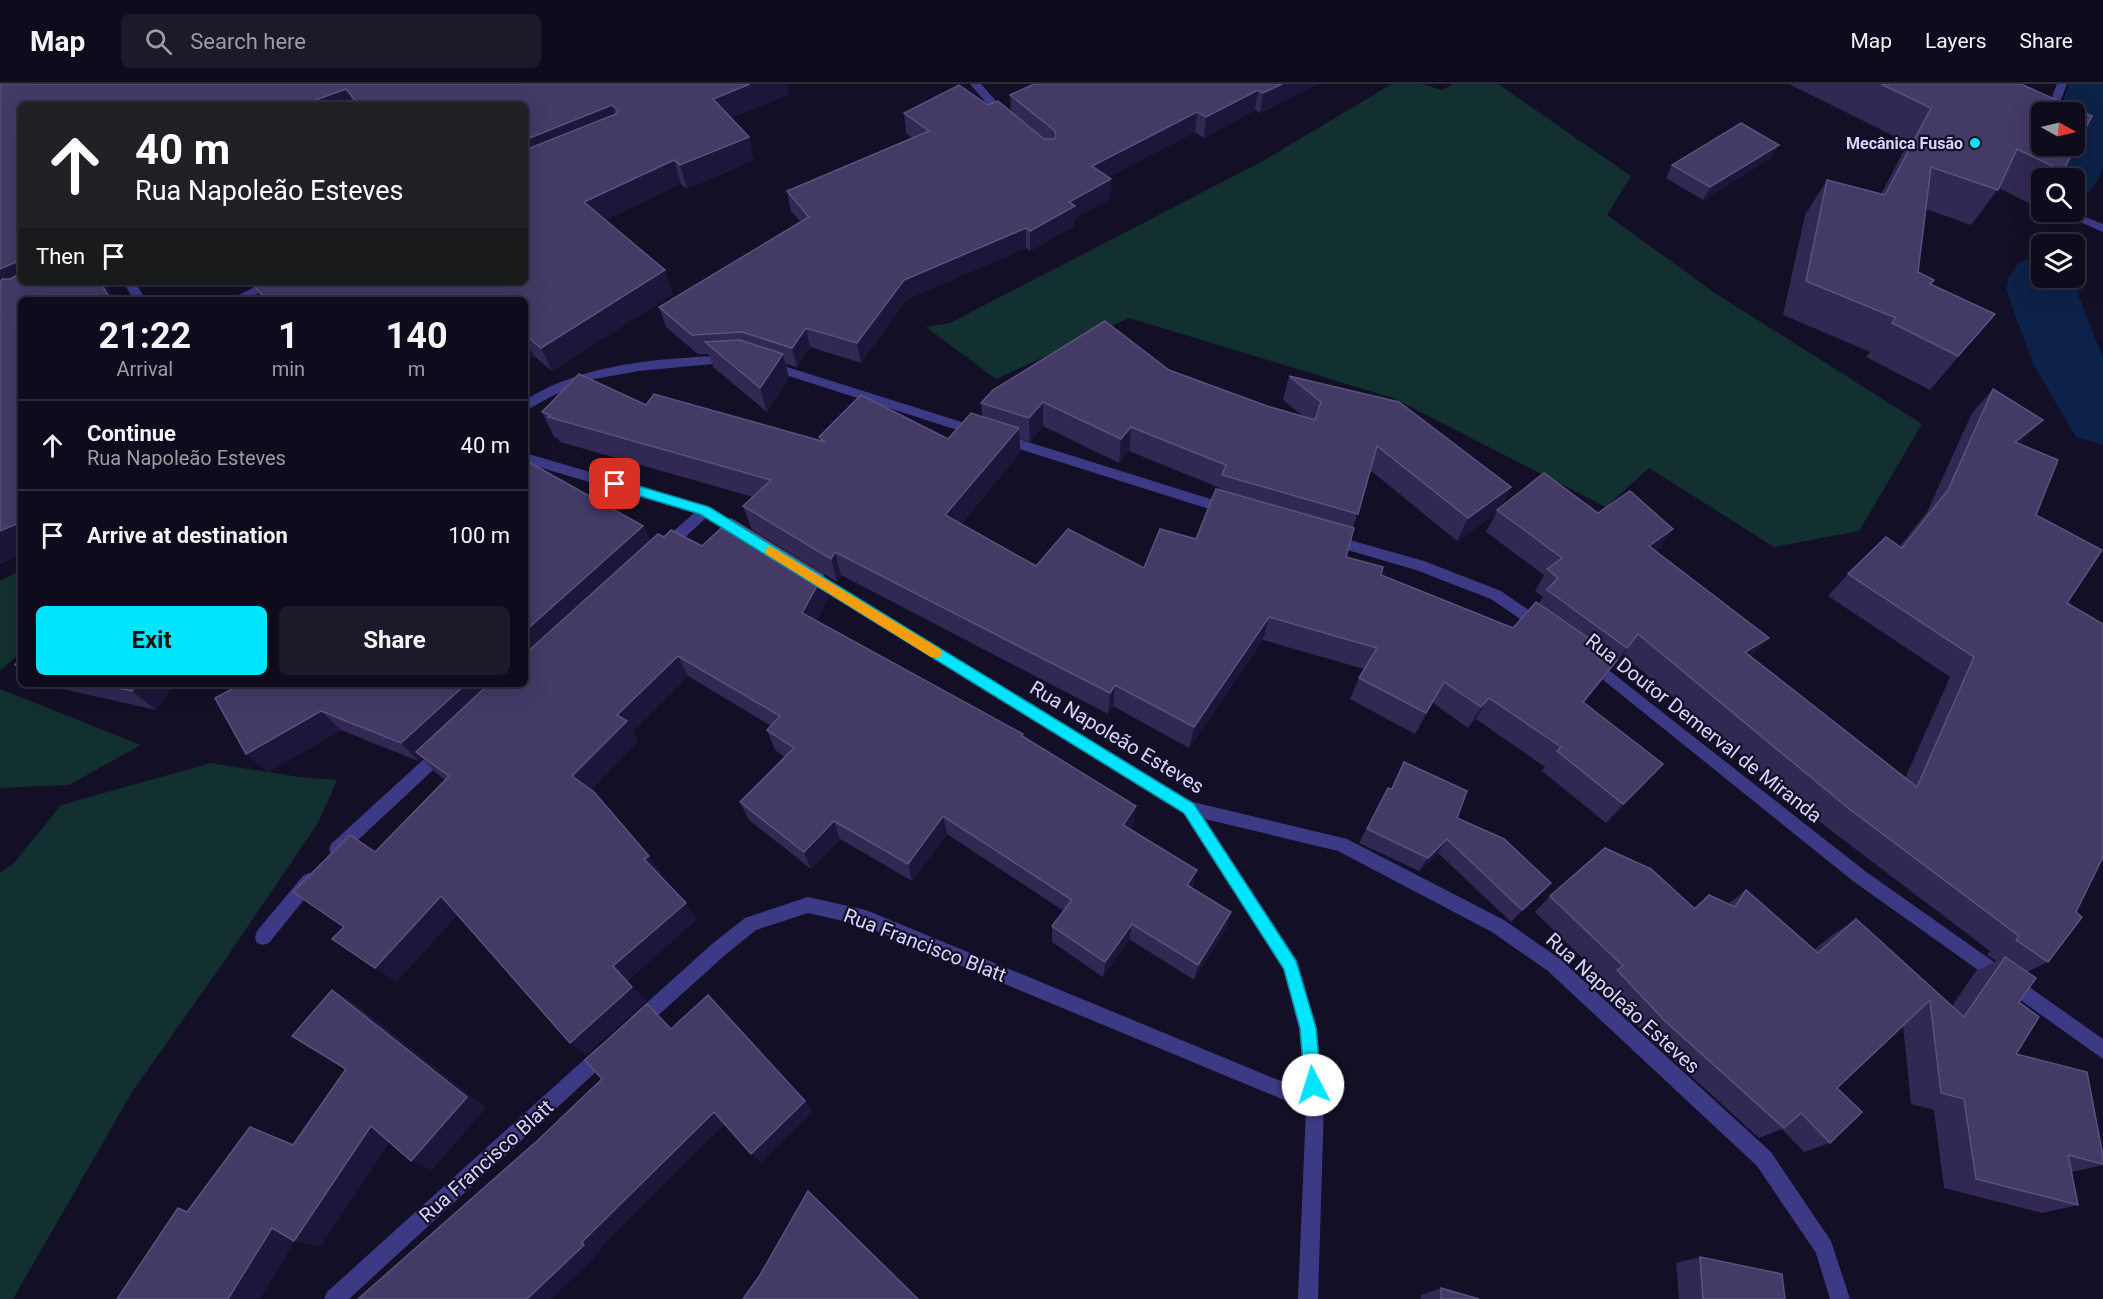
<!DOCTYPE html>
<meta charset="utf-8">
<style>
:root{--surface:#0e0b1c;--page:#1c1929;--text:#f1f3f6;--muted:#9b9ba3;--line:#2e2b3b;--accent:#00e5ff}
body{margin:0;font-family:Roboto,sans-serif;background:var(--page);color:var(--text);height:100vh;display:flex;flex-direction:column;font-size:22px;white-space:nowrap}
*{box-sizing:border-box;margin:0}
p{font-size:20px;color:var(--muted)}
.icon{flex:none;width:33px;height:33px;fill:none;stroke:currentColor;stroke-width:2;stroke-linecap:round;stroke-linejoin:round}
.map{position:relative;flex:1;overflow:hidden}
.panel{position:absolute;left:18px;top:213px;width:510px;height:390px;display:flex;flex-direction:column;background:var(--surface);border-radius:9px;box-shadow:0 6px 24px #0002,0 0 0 2px var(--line)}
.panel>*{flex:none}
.banner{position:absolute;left:18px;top:18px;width:510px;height:183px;border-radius:9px;box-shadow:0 6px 24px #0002,0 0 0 2px var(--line);background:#202124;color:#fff;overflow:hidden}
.needle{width:39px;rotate:98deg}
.controls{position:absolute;left:2031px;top:18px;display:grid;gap:12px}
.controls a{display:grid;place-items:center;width:54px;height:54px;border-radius:9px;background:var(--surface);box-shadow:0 6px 24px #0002,0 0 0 2px var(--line);font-size:30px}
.pin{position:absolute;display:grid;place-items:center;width:51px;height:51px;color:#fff;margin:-26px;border-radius:12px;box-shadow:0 3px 9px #0006}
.me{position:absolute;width:66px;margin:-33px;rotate:355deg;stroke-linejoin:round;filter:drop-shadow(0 0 4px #0008)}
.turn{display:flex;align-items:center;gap:21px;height:126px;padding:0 18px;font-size:27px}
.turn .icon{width:78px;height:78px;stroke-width:2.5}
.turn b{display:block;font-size:42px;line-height:51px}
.then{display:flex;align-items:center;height:57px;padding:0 18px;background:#0003;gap:12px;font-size:22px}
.eta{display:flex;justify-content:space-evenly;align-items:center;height:102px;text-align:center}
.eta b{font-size:36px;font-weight:700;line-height:42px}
.cta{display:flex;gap:12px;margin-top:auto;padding:12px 18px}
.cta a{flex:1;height:69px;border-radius:9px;background:var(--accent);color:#111;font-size:24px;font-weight:700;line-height:69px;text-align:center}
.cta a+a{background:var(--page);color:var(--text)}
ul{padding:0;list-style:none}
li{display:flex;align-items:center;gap:18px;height:90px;padding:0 18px;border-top:2px solid var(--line)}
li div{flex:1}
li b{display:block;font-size:22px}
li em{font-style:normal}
header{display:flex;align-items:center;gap:36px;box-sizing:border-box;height:84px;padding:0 30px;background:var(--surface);border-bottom:2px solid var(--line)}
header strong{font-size:28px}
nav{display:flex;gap:33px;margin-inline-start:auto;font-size:21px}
.search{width:420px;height:54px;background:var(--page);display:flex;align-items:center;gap:15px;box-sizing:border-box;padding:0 21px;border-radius:9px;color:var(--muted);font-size:22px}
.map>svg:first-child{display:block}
.green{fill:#12302f}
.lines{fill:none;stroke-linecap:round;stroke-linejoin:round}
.river{fill:#0c2248;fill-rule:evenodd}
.service{fill:#3d3a85;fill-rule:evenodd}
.minor{fill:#3d3a85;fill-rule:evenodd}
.wall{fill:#312854;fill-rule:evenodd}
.shaded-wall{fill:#1d163a}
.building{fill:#433a66;stroke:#5a527e;stroke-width:1.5;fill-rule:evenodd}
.route{fill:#00e5ff;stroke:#0095a6;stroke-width:1.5}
.slow{fill:#f59e0b}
.poi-dot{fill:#00e5ff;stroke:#130f26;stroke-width:2}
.labels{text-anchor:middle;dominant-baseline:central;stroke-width:4.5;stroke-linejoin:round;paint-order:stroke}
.far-poi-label{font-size:16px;font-weight:bold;fill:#d9d4ff;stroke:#130f26;text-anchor:end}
.street-label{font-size:20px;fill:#d9d4ff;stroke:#130f26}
</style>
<header>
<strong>Map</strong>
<div class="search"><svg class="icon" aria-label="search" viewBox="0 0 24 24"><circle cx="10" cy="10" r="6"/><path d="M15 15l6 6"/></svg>Search here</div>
<nav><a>Map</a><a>Layers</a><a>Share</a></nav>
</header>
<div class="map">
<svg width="2103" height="1215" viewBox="0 0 2103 1215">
<rect width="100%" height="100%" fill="#130f26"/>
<g class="green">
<path d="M1392 0H1422L1442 6 1453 0H1498L1631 92 1607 131 1715 209 1922 340 1859 447 1774 463 1649 384 1606 423 1393 314 1129 234 996 295 926 243 950 239 1261 78Z"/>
<path d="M21 486V568L0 587V497Z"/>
<path d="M0 605 141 661 69 701 0 704Z"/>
<path d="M211 679 299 693 337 696 318 739 223 879 132 1008 13 1215H0V789L13 780 61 721Z"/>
</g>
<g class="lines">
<g class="river">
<path d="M2069 0H2103V82L2099 94 2090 108 2074 112V94H2042V104L2035 94 2047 62H2074V28H2059Z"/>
<path d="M2042 172V194H2074V189L2078 194 2076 205 2103 274V361L2076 353 2032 278 2006 205 2008 194 2019 178Z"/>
</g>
<path class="service" d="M2057 128H2072L2103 140V148Z"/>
<g class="minor">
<path d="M970 0H981L1009 32V36H1001Z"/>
<path d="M2057 0H2067L2056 28H2046Z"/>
<path d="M123 198H135L146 216H134Z"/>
<path d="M265 198H281L245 216H228Z"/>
<path d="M730 271 736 275 734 278 639 287 594 295 554 311 525 327V316C587 278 659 275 730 271Z"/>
<path d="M768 277 984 345 985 348 979 353 764 284 762 281 764 278Z"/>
<path d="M1002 350 1233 422 1235 426 1228 431 997 358 996 355 997 352Z"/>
<path d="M525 369 710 423 747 446 749 450 742 455 737 454 706 434 669 468H659L657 464 659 460 694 429 525 379Z"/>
<path d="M1332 451 1424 477 1501 507 1546 538 1548 542 1546 546H1536L1491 515 1416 486 1327 460 1325 456 1327 452Z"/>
<path d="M808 484 1193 718 1347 755 1504 836 1560 875 1771 1068 1831 1157 1850 1215H1830L1816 1169 1757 1082 1548 887 1492 848 1338 767 1205 735 1297 876 1317 944 1324 1020 1318 1215H1298L1306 1025 865 842 808 829 756 846 724 872 643 945 637 948 631 945 628 939 631 933 712 860 745 834 808 813 866 826 1305 1007 1299 944 1283 885 1183 729 803 494 801 490 803 486Z"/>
<path d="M1592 573 1865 787 2103 955V975L1853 797 1587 583 1585 579 1587 575Z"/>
<path d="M442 661 447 663 450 668 447 673 343 770 337 772 331 770 329 765 331 760 437 663Z"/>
<path d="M309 789 315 792 317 797 315 802 269 859 263 861 257 859 255 853 257 847 303 792Z"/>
<path d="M604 960 610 963 613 969 610 975 349 1215H324L327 1208 598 963Z"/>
</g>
</g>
<g class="wall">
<path d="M0 0H787L789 10 731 34 754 76 687 105 681 100 605 136 673 210 552 287 534 272 525 279V216H263L252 200 525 198V21H21V198H104L116 216H21V470L0 480Z"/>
<path d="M1318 0 1260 29 1255 26 1204 54 1195 48 1108 93 1111 95 1110 115 1075 134 1074 142 1030 167 1026 164 907 215 861 279 810 263 797 283 786 280 789 294 767 328 713 283 709 270H698L666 243 659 223 801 138 791 127 787 107 913 54 906 49 904 29 988 21 1011 28 1010 11Z"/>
<path d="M1789 0H2021L2061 22 2063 26 2069 27 2071 23 2063 87 2057 94H2042V113L2035 122 1999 104 1971 141 1926 125 1918 188 1931 200 1995 230 1930 306 1866 273 1870 268 1783 231 1805 131 1827 96 1881 110 1908 59Z"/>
<path d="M1771 74 1703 116 1666 94 1672 81Z"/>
<path d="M1169 286 1267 322 1303 332 1283 316 1289 292 1511 403 1501 423 1598 429 1658 467 1656 468 1752 573 1905 694 1950 593 1828 512 1848 490 1900 462 1927 428 1972 329 1993 305 2019 360 2036 431 2067 519 2048 878 2027 888 2019 918 2016 970 2103 1072V1081L2072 1088 2078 1121 2042 1129 1944 1104 1934 1026 1911 1020 1903 941 1837 1004 1830 1059 1804 1068 1782 1045 1759 1054 1645 950 1599 900 1605 896 1535 828 1550 812 1693 824 1709 811 1728 820 1746 806 1814 866 1832 851 1856 835 1952 922 1976 887 1996 877 1987 871 1990 867 1825 742 1623 571 1612 584 1584 619 1645 700 1606 739 1542 687 1545 683 1476 635 1468 644 1433 619 1415 650 1350 615 1359 594 1364 585 1263 556 1189 664 1113 622 1108 630 841 491 837 498 752 446 743 422 753 413 560 358 558 354 554 353 542 328 646 321 820 356 819 353 948 355 982 332 981 319ZM1043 342 1119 379 1129 367 1220 404 1196 455 1144 484 1036 482 961 440 1020 369V355L1030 358ZM1370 386 1457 457 1496 429 1486 448 1544 491 1535 507 1543 513 1539 519 1513 544 1381 491 1346 473 1353 444Z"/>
<path d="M643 442 650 457 664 453 702 462 829 513 816 537 1023 650 1024 654 1134 740 1130 746 1192 804 1231 828 1226 844 1194 896 1129 855 1103 893 1052 858V842L1064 827 947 750 912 797 840 755 811 785 749 736 740 718 785 673 775 666 767 646 771 642 688 592 633 647 638 657 591 706 661 789 659 790 697 835 627 897 646 917 585 971 457 831 396 898 344 843 293 808 375 768 445 696 434 687 422 674 418 677 341 646 268 688 246 670 241 600H525Z"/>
<path d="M40 600H175L156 626Z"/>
<path d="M1404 678 1457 734 1551 799 1539 812 1511 838 1438 769 1419 787 1359 759 1388 704 1391 705Z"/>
<path d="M1700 1173 1785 1215H1679L1676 1179Z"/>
<path d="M1441 1204 1479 1215H1421V1211Z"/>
</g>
<g class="shaded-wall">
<path d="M750 0H787L789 10 719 39 713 15Z"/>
<path d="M1282 0H1318L1260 29 1263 9Z"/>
<path d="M346 5 355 21H302Z"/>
<path d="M1258 6 1255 26 1204 54 1206 33Z"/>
<path d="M612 21 620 45 525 84V56Z"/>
<path d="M1197 28 1195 48 1092 102V82Z"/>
<path d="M749 53 754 76 687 105 680 81Z"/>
<path d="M1779 61 1771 74 1703 116 1710 103Z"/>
<path d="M674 76 681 100 593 142 584 118Z"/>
<path d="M1111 95 1110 115 1075 134 1074 142 1030 167V147L1069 118Z"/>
<path d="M1026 144V164L907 215 861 279 857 259 904 196Z"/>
<path d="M21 176V198L0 217V185Z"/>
<path d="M665 186 673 210 552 287 541 264Z"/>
<path d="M100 198H104L116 216H111Z"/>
<path d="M806 244 810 263 797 283 792 264Z"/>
<path d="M525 254 534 272 525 279Z"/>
<path d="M783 270 789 294 767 328 760 304Z"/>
<path d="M1043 318V342L1030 358 1029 334Z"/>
<path d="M2043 336 2020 359 1992 381 2015 358Z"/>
<path d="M1131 343 1129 367 1119 379 1121 355Z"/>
<path d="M1019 344 1020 369 948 455 945 431Z"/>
<path d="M1511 403 1499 427 1497 426 1496 429 1457 457 1468 434Z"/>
<path d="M21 438V470L0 480V447Z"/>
<path d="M643 442 653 464 525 580V547Z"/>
<path d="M1673 445 1658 467 1634 484 1649 462Z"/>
<path d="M835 468 841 491 837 498 831 475Z"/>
<path d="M823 491 829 513 809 550 802 529Z"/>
<path d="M1269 533 1263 556 1189 664 1194 643Z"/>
<path d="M1638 550 1623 571 1612 584 1627 564Z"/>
<path d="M1769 554 1750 575 1745 568Z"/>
<path d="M678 572 688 592 633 647 638 657 586 711 572 692 617 631Z"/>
<path d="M1617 576 1601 598 1568 639 1583 618Z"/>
<path d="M1444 598 1433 619 1415 650 1426 629Z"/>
<path d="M137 600H175L156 626 132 607Z"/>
<path d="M466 600H503L416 668 422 674 418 677 401 659Z"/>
<path d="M1115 601 1113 622 1108 630 1110 609Z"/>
<path d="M1489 614 1476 635 1468 644 1481 623Z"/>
<path d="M321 627 341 646 268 688 246 670Z"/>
<path d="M1663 680 1645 700 1606 739 1623 720Z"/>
<path d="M1136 722 1134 740 1120 759 1123 741Z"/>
<path d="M943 732 947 750 912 797 908 780Z"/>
<path d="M834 737 840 755 811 785 804 768Z"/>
<path d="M1447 755 1438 769 1419 787 1428 774Z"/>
<path d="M649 772 661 789 656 792 644 775Z"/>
<path d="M1197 786 1193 803 1183 817 1187 801Z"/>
<path d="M1551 799 1539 812 1511 838 1522 826Z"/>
<path d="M441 812 460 828 396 898 375 884Z"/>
<path d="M686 819 697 835 627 897 646 917 585 971 570 959 613 882Z"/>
<path d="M1231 828 1226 844 1194 896 1198 881Z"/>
<path d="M1132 840 1129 855 1103 893 1105 878Z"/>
<path d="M332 906 354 919 486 1024 432 1086 411 1077Z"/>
<path d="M805 1017 813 1028 761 1079 751 1070Z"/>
<path d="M714 1028 726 1039 599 1165 601 1167 551 1215H527L582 1158Z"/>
<path d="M371 1042 394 1052 320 1163 295 1157 260 1215H228L272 1144Z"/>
<path d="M250 1043 277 1053 319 1070 293 1061Z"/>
</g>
<g class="building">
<path d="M0 0H750L713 15 749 53 680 81 674 76 584 118 665 186 541 264 525 251V216H267L252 200 256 198H525V66L616 30 618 26 612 21 525 56V21H359L346 5 302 21H21V176L0 185Z"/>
<path d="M1034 0H1282L1263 9 1258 6 1206 33 1197 28 1092 82 1111 95 1069 118 1075 122 1030 147 1026 144 904 196 857 259 806 244 792 264 742 248 692 251 659 223 809 133 787 107 929 47 904 29 959 1 988 21 998 17 1044 55H1054L1056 53 1055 47 1010 11Z"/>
<path d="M1881 0H2021L2063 19 2061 21 2063 26 2071 27V23L2092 32 2063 87 2017 65 1998 106 1931 83 1918 188 1934 196 1930 200 1995 230 1958 272 1892 239 1896 234 1806 197 1827 96 1885 111 1931 24ZM2042 28H2074V62H2042Z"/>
<path d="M1741 39 1779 61 1710 103 1672 81Z"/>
<path d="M21 189V198H100L111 216H21V438L0 447V199L2 195H10Z"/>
<path d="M1105 237 1169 286 1267 322 1315 336 1321 318 1289 292 1399 318 1511 403 1468 434 1377 362 1358 430 1222 391 1226 381 1131 343 1121 355 1043 318 1029 334 981 319 993 306Z"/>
<path d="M740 256 783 270 760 304 705 258Z"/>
<path d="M579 290 646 321 654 310 825 358 819 353 861 311 948 355 971 329 1019 344 945 431 1036 482 1068 445 1144 484 1160 445 1196 455 1216 405 1354 444 1346 473 1383 483 1381 491 1513 544 1536 518 1593 557 1617 576 1583 618 1663 680 1623 720 1557 667 1561 663 1489 614 1481 623 1444 598 1426 629 1359 594 1377 564 1269 533 1194 643 1115 601 1110 609 835 468 831 475 743 422 771 396 548 333 550 331 542 328Z"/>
<path d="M1993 305 2043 336 2015 358 2058 376 2036 431 2102 466 2067 519 2103 540V773L2076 828 2082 833 2048 878 2016 856 2019 852 1848 724 1638 550 1627 564 1547 506 1558 494 1547 485 1562 474 1497 426 1544 389 1598 429 1630 407 1673 445 1649 462 1769 554 1745 568 1917 703 1974 573 1848 490 1886 453 1902 464 1948 406Z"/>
<path d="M525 376 643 442 525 547Z"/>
<path d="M731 435 823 491 802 529 1023 650 1022 652 1136 722 1123 741 1197 786 1187 801 1231 828 1198 881 1132 840 1105 878 1052 842 1072 816 943 732 908 780 834 737 804 768 740 718 794 664 767 646 780 632 678 572 617 631 627 637 572 692 594 708 649 772 644 775 686 819 613 882 632 903 570 959 441 812 375 884 332 855 344 843 293 808 350 751 375 768 449 692 416 668 489 600H525V570L658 450 664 453 671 446 702 462Z"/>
<path d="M21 574V583L15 581Z"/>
<path d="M100 600H137L132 607Z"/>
<path d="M241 600H466L401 659 321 627 246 670 215 614Z"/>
<path d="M1404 678 1467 707 1457 734 1504 755 1551 799 1522 826 1447 755 1428 774 1367 745 1388 704 1392 705Z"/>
<path d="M1605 764 1651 785 1695 825 1709 811 1735 823 1746 806 1818 869 1856 835 1964 933 2005 873 2036 894 2019 918 2039 933 2016 970 2087 988 2103 1072V1080L2068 1071 2078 1121 1976 1095 1964 1015 1941 1009 1930 916 1837 1004 1862 1028 1830 1059 1801 1029 1784 1044 1665 937 1617 886 1623 882 1550 812Z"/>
<path d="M332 906 467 1013 411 1077 371 1042 294 1157 272 1144 228 1215H117L178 1124 187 1128 250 1043 293 1061 346 985 292 952Z"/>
<path d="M708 911 805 1017 751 1070 714 1028 582 1158 584 1161 527 1215H358L537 1057 602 995 585 976 647 920 671 945Z"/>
<path d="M808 1107 918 1215H743L760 1191Z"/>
<path d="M1700 1173 1782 1190 1785 1215H1703Z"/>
<path d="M1441 1204 1479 1215H1441Z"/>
</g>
<path class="route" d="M615 395 709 423 1194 720 1296 877 1316 944 1321 1001 1319 1007 1313 1009 1307 1007 1305 1001 1300 944 1284 885 1184 729 700 430 610 403 609 400Z"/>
<path class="slow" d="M770 462 940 565 942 569 940 573H931L766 470 764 467Z"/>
<circle class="poi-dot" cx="1975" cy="59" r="6"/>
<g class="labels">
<g class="far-poi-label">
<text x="1963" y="59">Mecânica Fusão</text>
</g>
<g class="street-label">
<text transform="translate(1704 644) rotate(38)">Rua Doutor Demerval de Miranda</text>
<text transform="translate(1117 653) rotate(31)">Rua Napoleão Esteves</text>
<text transform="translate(925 861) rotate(21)">Rua Francisco Blatt</text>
<text transform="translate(1623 919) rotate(42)">Rua Napoleão Esteves</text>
<text transform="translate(486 1077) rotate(-42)">Rua Francisco Blatt</text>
</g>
</g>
</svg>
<div class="controls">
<a><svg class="needle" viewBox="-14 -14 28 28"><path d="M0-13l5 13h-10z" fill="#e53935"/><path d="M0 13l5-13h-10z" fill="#9b9ba3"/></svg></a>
<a><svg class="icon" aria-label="search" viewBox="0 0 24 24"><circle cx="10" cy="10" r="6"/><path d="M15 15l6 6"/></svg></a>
<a><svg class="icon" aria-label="layers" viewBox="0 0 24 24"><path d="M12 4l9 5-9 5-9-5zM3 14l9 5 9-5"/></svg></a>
</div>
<div class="pin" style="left:615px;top:400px;background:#d93025"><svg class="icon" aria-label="arrive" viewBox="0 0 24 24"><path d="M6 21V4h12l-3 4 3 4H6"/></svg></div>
<svg class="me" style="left:1313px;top:1001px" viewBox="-20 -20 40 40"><circle r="19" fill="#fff"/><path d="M0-13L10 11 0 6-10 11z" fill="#00e5ff"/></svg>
<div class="banner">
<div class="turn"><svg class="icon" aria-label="ahead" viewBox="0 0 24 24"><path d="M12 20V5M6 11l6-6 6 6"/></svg><div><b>40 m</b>Rua Napoleão Esteves</div></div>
<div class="then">Then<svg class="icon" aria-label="arrive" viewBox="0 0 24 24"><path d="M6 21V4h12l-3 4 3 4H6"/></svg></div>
</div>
<section class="panel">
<div class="eta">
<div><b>21:22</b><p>Arrival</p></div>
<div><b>1</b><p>min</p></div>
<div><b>140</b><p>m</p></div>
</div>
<ul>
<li><svg class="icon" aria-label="ahead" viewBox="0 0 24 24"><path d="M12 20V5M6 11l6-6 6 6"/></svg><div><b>Continue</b><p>Rua Napoleão Esteves</p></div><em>40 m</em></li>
<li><svg class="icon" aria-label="arrive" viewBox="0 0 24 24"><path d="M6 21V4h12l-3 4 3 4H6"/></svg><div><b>Arrive at destination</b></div><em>100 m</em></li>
</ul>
<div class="cta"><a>Exit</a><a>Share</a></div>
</section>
</div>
